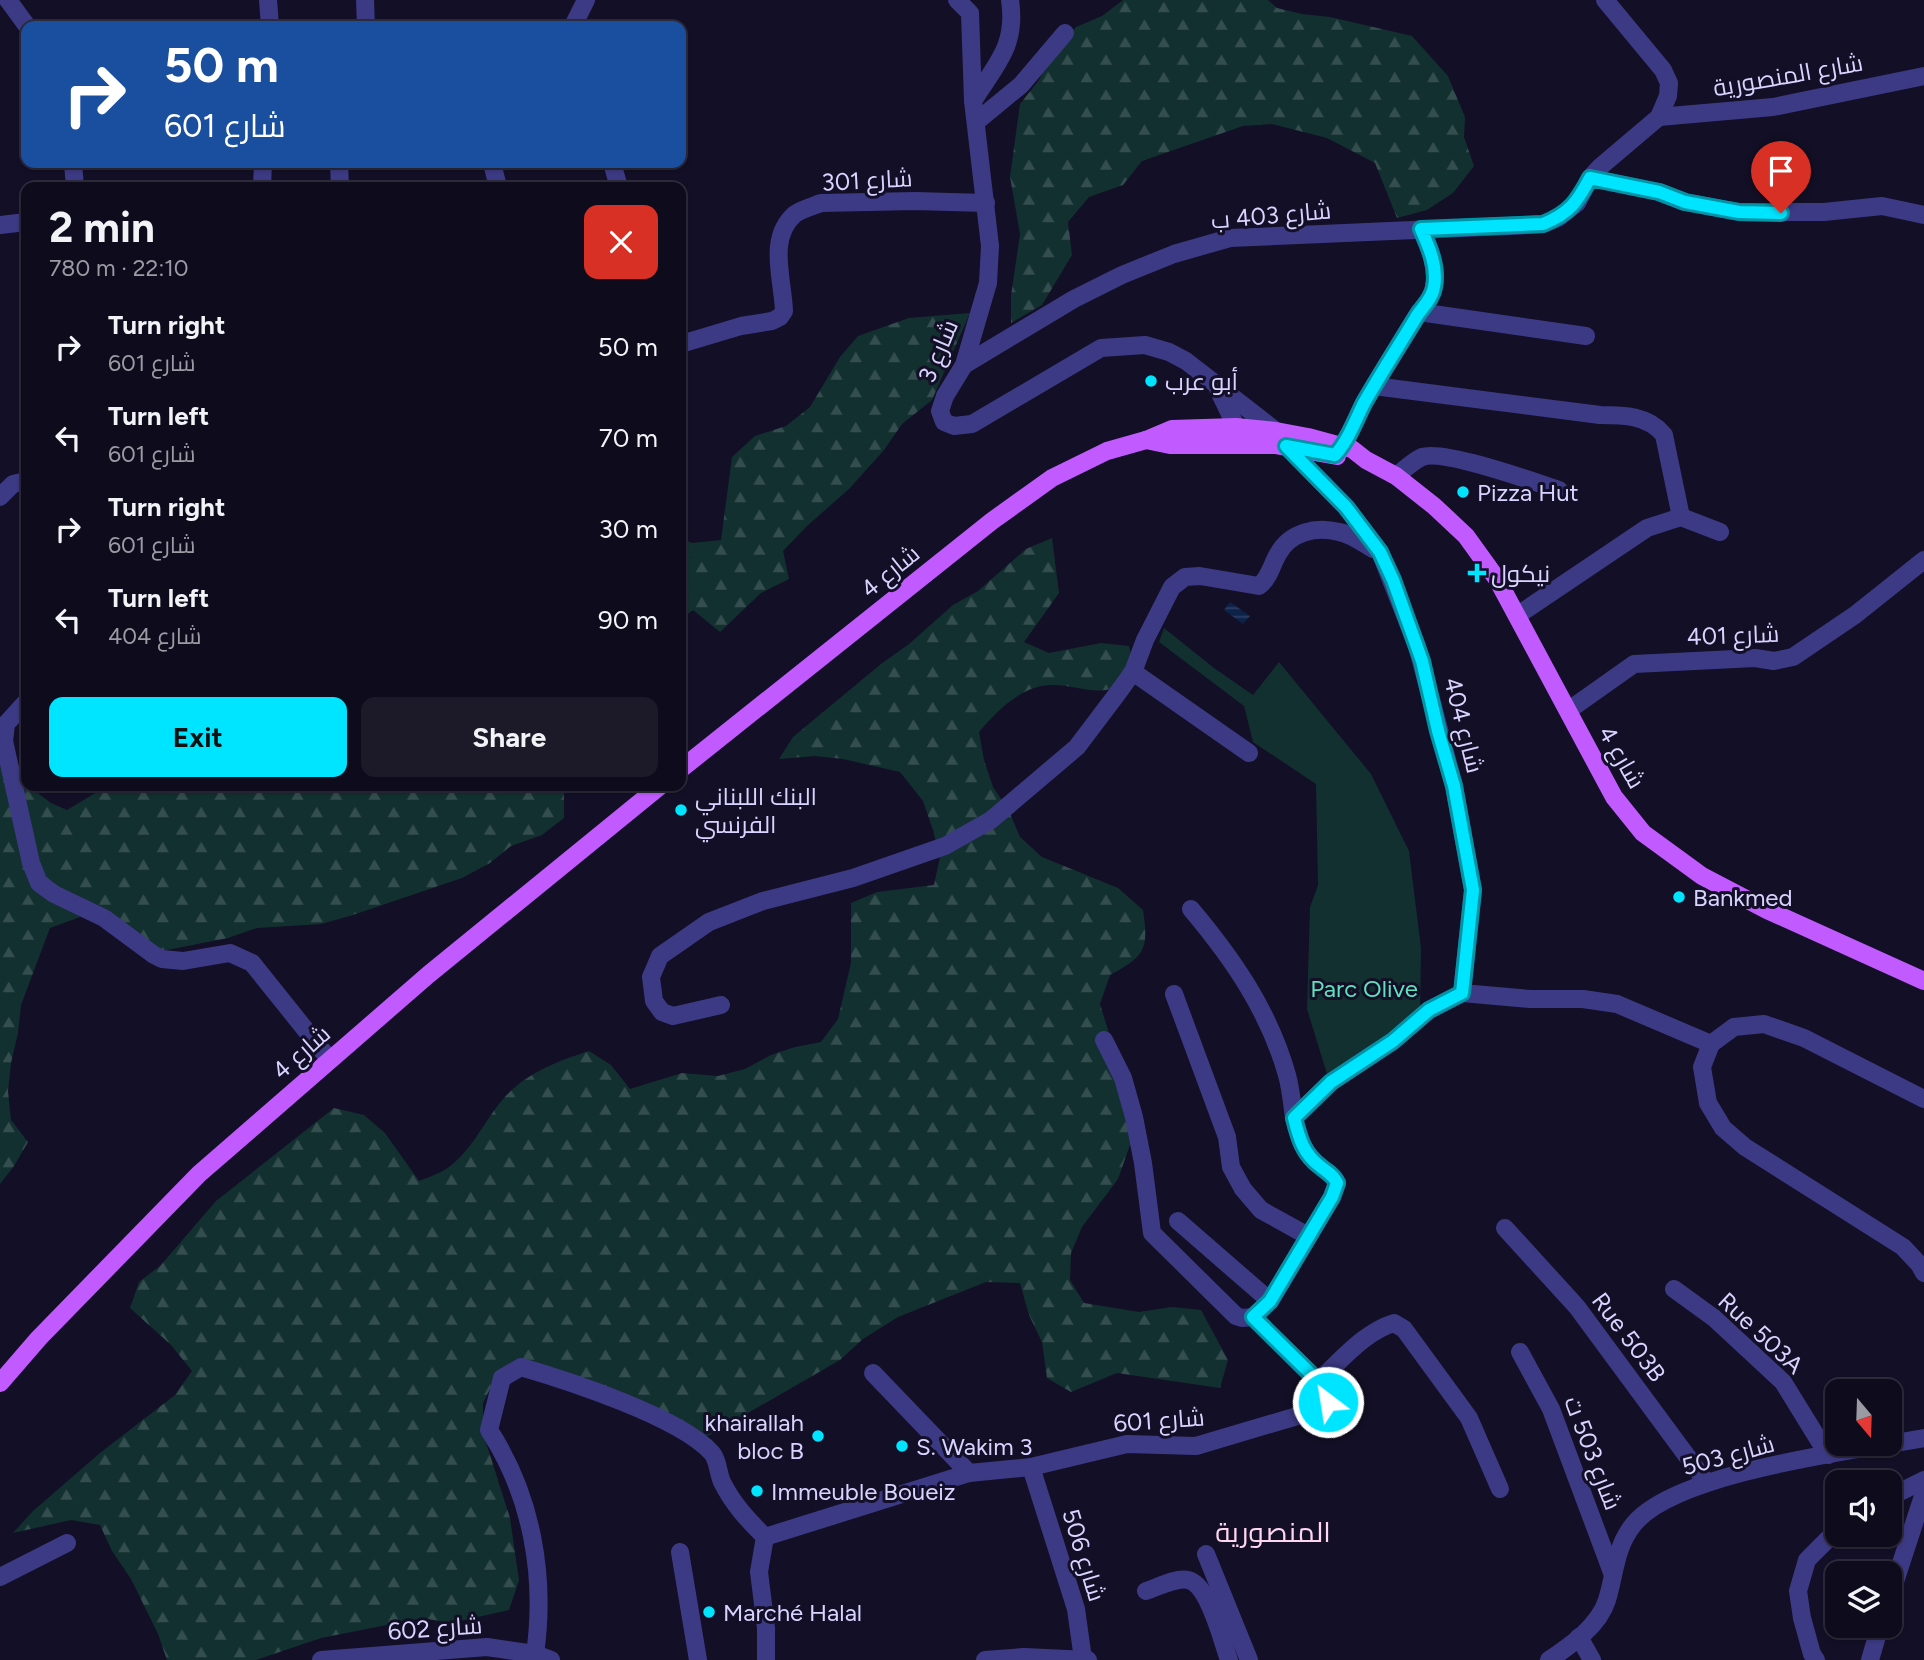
<!DOCTYPE html>
<meta charset="utf-8">
<style>
:root{--surface:#0e0b1c;--page:#1c1929;--text:#f1f3f6;--muted:#9b9ba3;--line:#2e2b3b;--accent:#00e5ff}
body{margin:0;font-family:Figtree,Cairo,sans-serif;background:var(--page);color:var(--text);height:100vh;display:flex;flex-direction:column;font-size:26px;white-space:nowrap}
*{box-sizing:border-box;margin:0}
p{font-size:23px;color:var(--muted)}
.icon{flex:none;width:38px;height:38px;fill:none;stroke:currentColor;stroke-width:2;stroke-linecap:round;stroke-linejoin:round}
.map{position:relative;flex:1;overflow:hidden}
.details{position:absolute;left:21px;top:182px;width:665px;height:609px;display:flex;flex-direction:column;background:var(--surface);border-radius:14px;box-shadow:0 2px 5px #0004,0 0 0 2px var(--line)}
.details>*{flex:none}
.guide{position:absolute;left:21px;top:21px;width:665px;height:147px;border-radius:14px;box-shadow:0 2px 5px #0004,0 0 0 2px var(--line);background:#1a4fa0;color:#fff;overflow:hidden}
.needle{width:46px;rotate:161deg}
.controls{position:absolute;left:1825px;top:1379px;display:grid;gap:14px}
.controls a{display:grid;place-items:center;width:77px;height:77px;border-radius:14px;background:var(--surface);box-shadow:0 2px 5px #0004,0 0 0 2px var(--line);font-size:35px}
.pin{position:absolute;display:grid;place-items:center;width:60px;height:60px;color:#fff;margin:-72px -30px;border-radius:50% 50% 50% 0;rotate:-45deg;box-shadow:0 0 7px #0007}
.pin .icon{rotate:45deg}
.me{position:absolute;width:77px;margin:-38px;rotate:329deg;stroke-linejoin:round;filter:drop-shadow(0 0 5px #0008)}
.turn{display:flex;align-items:center;gap:24px;height:147px;padding:0 28px;font-size:32px}
.turn .icon{width:91px;height:91px;stroke-width:2.5}
.turn b{display:block;font-size:49px;line-height:60px}
.round{display:grid;place-items:center;flex:none;width:74px;height:74px;border-radius:14px;background:var(--page)}
.head{display:flex;align-items:center;justify-content:space-between;height:119px;padding:0 28px}
h1{font-size:42px;font-weight:700;line-height:52px}
.action{display:flex;gap:14px;margin-top:auto;padding:14px 28px}
.action a{flex:1;height:80px;border-radius:14px;background:var(--accent);color:#111;font-size:28px;font-weight:700;line-height:80px;text-align:center}
.action a+a{background:var(--page);color:var(--text)}
ul{padding:0;list-style:none}
li{display:flex;align-items:center;gap:21px;height:91px;padding:0 28px}
li div{flex:1}
li b{display:block;font-size:26px}
li em{font-style:normal}
.map>svg:first-child{display:block}
.green{fill:#12302f}
.forest{fill:url(#forest-firs)}
.water{fill:url(#water-rules)}
.lines{fill:none;stroke-linecap:round;stroke-linejoin:round}
.minor{stroke:#3d3a85;stroke-width:18}
.major{stroke:#c25bff;stroke-width:18}
.route-casing{stroke:#0095a6;stroke-width:18}
.route{stroke:#00e5ff;stroke-width:12}
.poi-dot{fill:#00e5ff;stroke:#130f26;stroke-width:2.5}
.labels{text-anchor:middle;dominant-baseline:central;stroke-width:6;stroke-linejoin:round;paint-order:stroke}
.street-label{font-size:24px;fill:#d9d4ff;stroke:#130f26}
.poi-label{font-size:24px;fill:#d9d4ff;stroke:#130f26;text-anchor:start}
.park-label{font-size:24px;fill:#5fe0c0;stroke:#130f26}
.quarter-label{font-size:28px;fill:#ffd6f0;stroke:#130f26}
</style>
<div class="map">
<svg width="1924" height="1660" viewBox="0 0 1924 1660">
<defs>
<pattern id="forest-firs" width="22" height="20" patternUnits="userSpaceOnUse" patternTransform="scale(1.75)"><rect width="22" height="20" fill="#12302f"/><path d="M5 1l3.5 6h-7zM16 11l3.5 6h-7z" fill="#344d4e"/></pattern>
<pattern id="water-rules" width="6" height="5" patternUnits="userSpaceOnUse" patternTransform="scale(1.75)"><rect width="6" height="5" fill="#0c2248"/><path d="M0 2.5h6" fill="none" stroke="#2f4163"/></pattern>
</defs>
<rect width="100%" height="100%" fill="#130f26"/>
<path class="green" d="M1164 628 1214 668 1253 695 1279 662 1371 774 1409 851 1421 948 1420 1016 1327 1074 1307 1009 1310 907 1318 885 1316 784 1253 742 1244 706 1159 642Z"/>
<g class="forest">
<path d="M1123 0H1268L1277 8 1302 14 1330 17 1412 36 1448 76 1465 117 1464 137 1474 166 1453 193 1427 210 1397 218 1375 163 1327 138 1272 124 1243 126 1142 161 1123 185 1089 197 1068 222 1072 255 1042 305 1011 323V296L1020 234 1010 177 1020 104 1039 80 1054 50 1076 27 1102 16Z"/>
<path d="M970 313 932 400 902 424 884 450 849 489 807 526 783 551 789 579 761 593 720 632 693 610 681 619V538L692 543 721 540 732 457 755 436 786 426 810 407 840 357 858 336 909 318Z"/>
<path d="M1052 538 1059 593 1024 642 1049 653 1101 643 1129 646 1136 673C1129 678 1121 684 1113 688 1096 695 1073 685 1054 685 1023 684 998 710 979 732L984 760 993 787 1008 809 1020 837 1042 857 1118 888 1143 910C1149 949 1145 956 1110 975L1100 1004 1137 1125 1118 1179 1082 1227 1071 1253 1070 1280 1084 1303 1139 1312 1172 1307 1201 1310 1228 1360 1220 1388 1117 1373 1071 1392 1047 1378 1042 1342 1029 1315 1020 1283 986 1282 898 1317 863 1339 840 1360 701 1440 547 1371 495 1379 483 1403V1433L510 1518 519 1580 509 1610 451 1623 422 1618 321 1638 256 1660H167L158 1634 131 1579 112 1551 100 1525 71 1520 13 1533 33 1511 100 1453 175 1395 192 1371 171 1345 130 1308 139 1282 161 1265 216 1201 334 1108 364 1115 385 1133 419 1181C429 1177 441 1173 449 1167 473 1149 484 1121 504 1098 526 1073 558 1061 589 1051L611 1065 630 1089 682 1073 718 1076 745 1069 771 1055 795 1047 821 1042 838 1019 851 963V903L877 892 934 885 940 857 933 830 923 801 900 772 843 759 815 756 779 759 793 737 881 664 909 644 953 605 978 591 1026 549Z"/>
<path d="M0 753 8 771 51 803 67 810 107 786H561L564 790V818L542 835 511 846 490 863 462 878 350 916 321 924 257 928 228 938 167 950H137L114 926 83 916 50 928 21 1005 18 1033 11 1063 8 1091 11 1120 28 1142 14 1166 0 1184Z"/>
</g>
<path class="water" d="M1230 602 1250 616 1243 624 1224 610Z"/>
<g class="lines">
<g class="minor">
<path d="M8 0 27 26"/>
<path d="M268 0 270 26"/>
<path d="M365 0 366 26"/>
<path d="M957 0 970 13 973 101 990 246 988 283 964 365 945 396 940 411 944 422 954 426 972 424 1101 348 1145 345 1169 352 1186 361 1276 431 1286 446 1346 507 1380 552 1417 646 1454 786 1473 890 1462 993"/>
<path d="M573 26 586 0"/>
<path d="M973 101C996 64 1017 46 1010 0"/>
<path d="M1659 117 1773 107 1924 76"/>
<path d="M976 122 1021 85 1065 33"/>
<path d="M73 163 75 187"/>
<path d="M339 163 340 187"/>
<path d="M492 163 498 187"/>
<path d="M612 163 619 187"/>
<path d="M1590 178 1659 192 1685 202 1739 212H1824L1882 206 1924 215"/>
<path d="M262 187 263 163"/>
<path d="M0 225 26 222"/>
<path d="M1419 312 1586 336"/>
<path d="M681 344 741 326 772 321 780 317 784 311C783 279 767 238 795 214 802 209 813 206 821 203L915 201 986 203"/>
<path d="M964 365 1074 299 1122 275 1174 254 1230 238 1529 225 1543 224 1558 218 1577 203 1590 178 1600 167 1659 117 1668 96 1669 83 1663 70 1605 0"/>
<path d="M1374 386 1600 415C1623 415 1648 415 1664 435L1681 517"/>
<path d="M1218 389 1242 439"/>
<path d="M1335 455C1348 441 1355 420 1364 403 1380 375 1398 347 1415 319 1421 308 1432 300 1434 287 1438 267 1429 247 1421 229"/>
<path d="M1396 476C1404 470 1413 461 1422 457 1443 449 1535 482 1559 490"/>
<path d="M0 497 13 484 26 481"/>
<path d="M1518 615 1647 528 1681 517 1720 532"/>
<path d="M1133 672 1249 753"/>
<path d="M26 702 6 724 4 741 31 863 39 883 54 894 104 918 154 955 162 959 183 961 230 953 252 963 329 1059"/>
<path d="M1569 710 1634 664 1755 658 1774 661 1793 657 1855 615 1924 560"/>
<path d="M1191 909C1233 959 1269 1011 1287 1075 1291 1089 1292 1104 1294 1118"/>
<path d="M1462 993 1530 999H1583L1617 1004 1711 1044"/>
<path d="M1174 994 1227 1137 1231 1167 1243 1189 1261 1210 1308 1236"/>
<path d="M721 1005 673 1016 662 1012 654 1001 651 977 660 956 709 922 763 901 853 878 945 846 991 820 1077 747 1117 694 1133 672 1145 640 1172 587 1185 577 1200 576 1259 586C1269 579 1272 564 1278 554 1290 532 1316 526 1339 532 1351 534 1363 543 1373 549"/>
<path d="M1104 1040 1123 1078 1134 1117 1143 1163 1152 1233 1236 1316 1242 1318 1253 1317"/>
<path d="M1924 1099 1804 1038 1764 1024 1734 1027 1711 1044 1702 1067 1708 1103 1723 1128 1745 1147 1903 1247 1919 1264 1924 1273"/>
<path d="M1178 1221 1270 1301"/>
<path d="M1505 1228 1577 1307 1706 1482"/>
<path d="M1674 1289 1714 1318 1783 1382 1828 1455"/>
<path d="M1520 1352 1551 1409 1613 1575"/>
<path d="M873 1373 969 1473"/>
<path d="M1318 1381C1341 1361 1364 1332 1394 1323L1404 1329 1469 1418 1500 1489"/>
<path d="M1031 1467 1076 1609 1083 1659"/>
<path d="M1890 1497 1924 1480"/>
<path d="M680 1552 698 1660"/>
<path d="M1206 1554 1249 1660"/>
<path d="M0 1577 67 1543"/>
<path d="M1146 1591C1158 1587 1177 1577 1188 1580 1209 1584 1222 1641 1229 1660"/>
<path d="M1890 1597 1924 1493"/>
<path d="M1579 1637 1592 1660"/>
<path d="M535 1654C546 1576 532 1496 489 1430L502 1378 521 1367C569 1381 679 1417 711 1452 718 1459 718 1473 722 1482 733 1504 747 1519 765 1537"/>
<path d="M321 1660 487 1647 535 1654 551 1660"/>
<path d="M766 1660V1628L759 1572 765 1537 969 1473 1031 1467 1127 1444 1196 1446 1304 1414 1328 1402 1329 1396 1326 1389 1253 1317 1270 1301 1332 1197 1337 1183C1333 1175 1328 1173 1321 1167 1303 1154 1299 1138 1294 1118L1331 1082 1393 1041 1429 1010 1462 993"/>
<path d="M985 1660 1024 1657 1088 1660"/>
<path d="M1549 1660C1571 1645 1599 1626 1607 1600 1615 1574 1615 1548 1633 1525 1674 1472 1857 1450 1924 1438"/>
<path d="M1816 1660 1812 1654 1802 1618 1798 1591 1807 1560 1838 1529"/>
<path d="M1870 1660 1880 1626"/>
</g>
<g class="major">
<path d="M1146 440 1170 445H1275L1337 456"/>
<path d="M681 769 992 521 1052 478 1107 451 1146 440 1172 429 1236 427 1276 431 1308 437 1352 449 1366 460 1396 476 1434 506 1466 536 1497 579 1614 797 1643 833 1702 876 1767 910 1924 981"/>
<path d="M0 1383 39 1338 199 1174 428 975 660 786"/>
</g>
</g>
<g class="lines">
<defs>
<path id="route" d="M1328 1402 1329 1396 1326 1389 1253 1317 1270 1301 1332 1197 1337 1183C1333 1174 1328 1173 1321 1167 1303 1154 1299 1138 1294 1118L1331 1082 1393 1041 1429 1010 1462 993 1473 890 1454 786 1438 731 1422 661 1393 580 1380 552 1346 507 1286 446 1335 455C1348 441 1355 421 1364 403 1380 375 1398 347 1415 319 1421 308 1432 300 1434 287 1438 267 1429 247 1421 229L1543 224C1570 213 1577 202 1590 178L1659 192 1685 202 1739 212 1781 213"/>
</defs>
<use href="#route" class="route-casing"/>
<use href="#route" class="route"/>
</g>
<g class="poi-dot">
<circle cx="1151" cy="381" r="7"/>
<circle cx="1463" cy="492" r="7"/>
<path d="M1473.5 562.5h7v7h7v7h-7v7h-7v-7h-7v-7h7z"/>
<circle cx="681" cy="810" r="7"/>
<circle cx="1679" cy="897" r="7"/>
<circle cx="818" cy="1436" r="7"/>
<circle cx="902" cy="1446" r="7"/>
<circle cx="757" cy="1491" r="7"/>
<circle cx="709" cy="1612" r="7"/>
</g>
<g class="labels">
<g class="street-label">
<text transform="translate(1788 75) rotate(-10)">شارع المنصورية</text>
<text transform="translate(867 180) rotate(-3)">شارع 301</text>
<text transform="translate(1271 215) rotate(-5)">شارع 403 ب</text>
<text transform="translate(938 351) rotate(-67)">شارع 3</text>
<text transform="translate(890 571) rotate(-39)">شارع 4</text>
<text transform="translate(1733 635) rotate(-2)">شارع 401</text>
<text transform="translate(1464 725) rotate(76)">شارع 404</text>
<text transform="translate(1622 757) rotate(60)">شارع 4</text>
<text transform="translate(301 1052) rotate(-41)">شارع 4</text>
<text transform="translate(1761 1333) rotate(43)">Rue 503A</text>
<text transform="translate(1629 1337) rotate(53)">Rue 503B</text>
<text transform="translate(1159 1420) rotate(-4)">شارع 601</text>
<text transform="translate(1593 1453) rotate(69)">شارع 503 ت</text>
<text transform="translate(1728 1455) rotate(-15)">شارع 503</text>
<text transform="translate(1084 1555) rotate(73)">شارع 506</text>
<text transform="translate(435 1628) rotate(-4)">شارع 602</text>
</g>
<g class="poi-label">
<text x="1165" y="381">أبو عرب</text>
<text x="1477" y="492">Pizza Hut</text>
<text x="1491" y="573">نيكول</text>
<text x="695" y="796">البنك اللبناني<tspan x="695" dy="28">الفرنسي</tspan></text>
<text x="1693" y="897">Bankmed</text>
<text x="804" y="1422" text-anchor="end">khairallah<tspan x="804" dy="28">bloc B</tspan></text>
<text x="916" y="1446">S. Wakim 3</text>
<text x="771" y="1491">Immeuble Boueiz</text>
<text x="723" y="1612">Marché Halal</text>
</g>
<g class="park-label">
<text x="1364" y="988">Parc Olive</text>
</g>
<g class="quarter-label">
<text x="1273" y="1532">المنصورية</text>
</g>
</g>
</svg>
<div class="controls">
<a><svg class="needle" viewBox="-14 -14 28 28"><path d="M0-13l5 13h-10z" fill="#e53935"/><path d="M0 13l5-13h-10z" fill="#9b9ba3"/></svg></a>
<a><svg class="icon" aria-label="sound" viewBox="0 0 24 24"><path d="M4 9h4l5-4v14l-5-4H4zM17 9q2 3 0 6"/></svg></a>
<a><svg class="icon" aria-label="layers" viewBox="0 0 24 24"><path d="M12 4l9 5-9 5-9-5zM3 14l9 5 9-5"/></svg></a>
</div>
<div class="pin" style="left:1781px;top:213px;background:#d93025"><svg class="icon" aria-label="arrive" viewBox="0 0 24 24"><path d="M6 21V4h12l-3 4 3 4H6"/></svg></div>
<svg class="me" style="left:1328px;top:1402px" viewBox="-20 -20 40 40"><circle r="17" fill="#00e5ff" stroke="#fff" stroke-width="3"/><path d="M0-11L8 9 0 5-8 9z" fill="#fff"/></svg>
<div class="guide">
<div class="turn"><svg class="icon" aria-label="right" viewBox="0 0 24 24"><path d="M7 20v-9h11M14 6l5 5-5 5"/></svg><div><b>50 m</b>شارع 601</div></div>
</div>
<section class="details">
<div class="head"><div><h1>2 min</h1><p>780 m · 22:10</p></div><a class="round" style="background:#d93025;color:#fff"><svg class="icon" aria-label="close" viewBox="0 0 24 24"><path d="M6 6l12 12M18 6L6 18"/></svg></a></div>
<ul>
<li><svg class="icon" aria-label="right" viewBox="0 0 24 24"><path d="M7 20v-9h11M14 6l5 5-5 5"/></svg><div><b>Turn right</b><p>شارع 601</p></div><em>50 m</em></li>
<li><svg class="icon" aria-label="left" viewBox="0 0 24 24"><path d="M17 20v-9H6M10 6l-5 5 5 5"/></svg><div><b>Turn left</b><p>شارع 601</p></div><em>70 m</em></li>
<li><svg class="icon" aria-label="right" viewBox="0 0 24 24"><path d="M7 20v-9h11M14 6l5 5-5 5"/></svg><div><b>Turn right</b><p>شارع 601</p></div><em>30 m</em></li>
<li><svg class="icon" aria-label="left" viewBox="0 0 24 24"><path d="M17 20v-9H6M10 6l-5 5 5 5"/></svg><div><b>Turn left</b><p>شارع 404</p></div><em>90 m</em></li>
</ul>
<div class="action"><a>Exit</a><a>Share</a></div>
</section>
</div>
